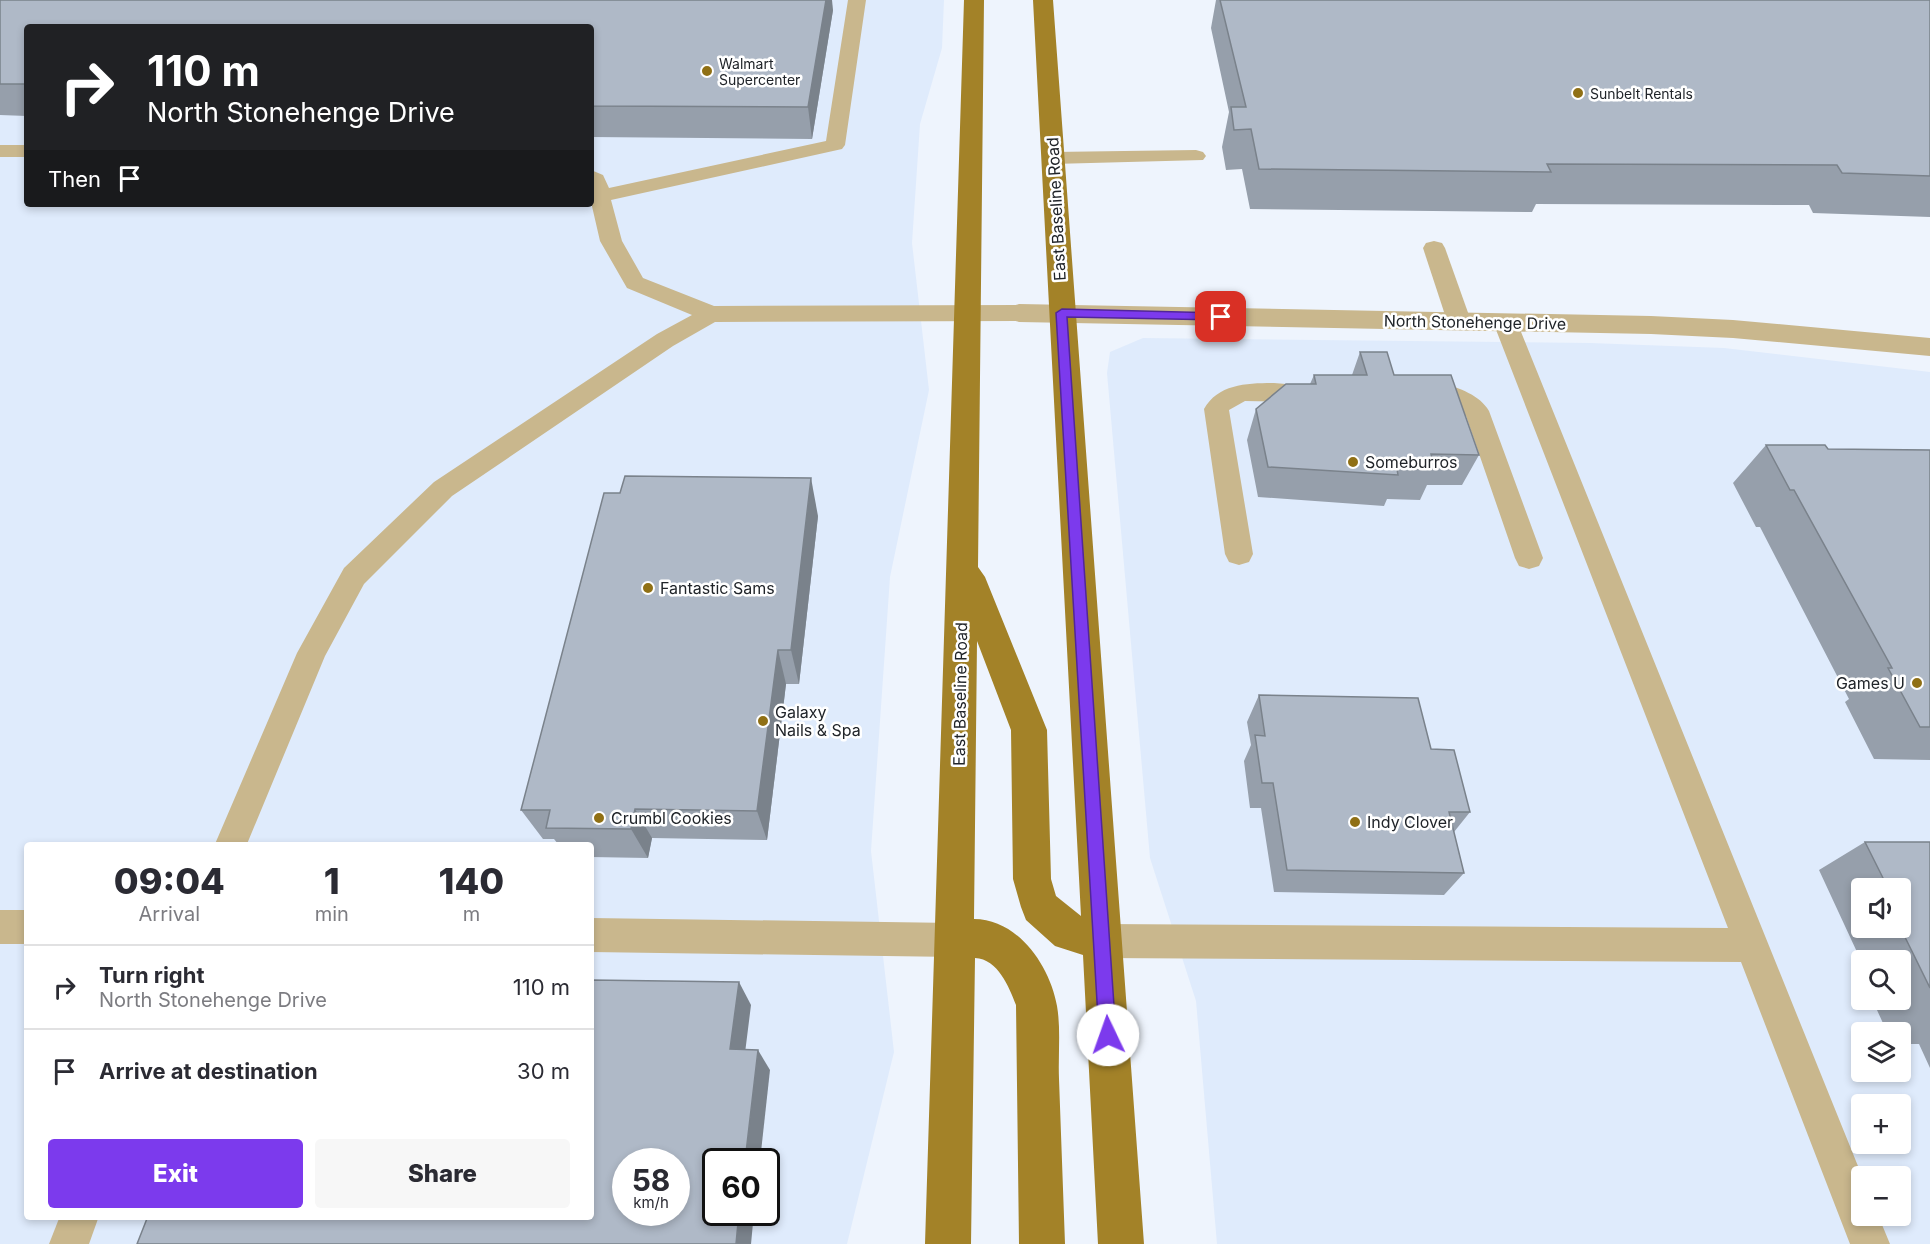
<!DOCTYPE html>
<meta charset="utf-8">
<style>
:root{--surface:#fff;--page:#f7f7f7;--text:#2b2b33;--muted:#7c7c81;--line:#e1e1e2;--accent:#7c3aed}
body{margin:0;font-family:Inter,sans-serif;background:var(--page);color:var(--text);height:100vh;display:flex;flex-direction:column;font-size:22px;white-space:nowrap}
*{box-sizing:border-box;margin:0}
p{font-size:20px;color:var(--muted)}
.icon{flex:none;width:33px;height:33px;fill:none;stroke:currentColor;stroke-width:2;stroke-linecap:round;stroke-linejoin:round}
.map{position:relative;flex:1;overflow:hidden}
.side{position:absolute;left:24px;top:842px;width:570px;height:378px;display:flex;flex-direction:column;background:var(--surface);border-radius:6px;box-shadow:0 3px 9px #0003}
.side>*{flex:none}
.top-card{position:absolute;left:24px;top:24px;width:570px;height:183px;border-radius:6px;box-shadow:0 3px 9px #0003;background:#202124;color:#fff;overflow:hidden}
.fabs{position:absolute;left:1851px;top:878px;display:grid;gap:12px}
.fabs a{display:grid;place-items:center;width:60px;height:60px;border-radius:6px;background:var(--surface);box-shadow:0 3px 9px #0003;font-size:30px}
.speed{position:absolute;left:612px;top:1148px;display:flex;gap:12px;font-size:30px;font-weight:700;text-align:center}
.speed>*{display:grid;place-content:center;width:78px;height:78px;border-radius:50%;background:var(--surface);box-shadow:0 3px 9px #0003;line-height:1}
.speed small{font-size:15px;font-weight:400}
.speed .limit{border:3px solid #111;border-radius:9px;background:#fff;color:#111}
.pin{position:absolute;display:grid;place-items:center;width:51px;height:51px;color:#fff;margin:-26px;border-radius:12px;box-shadow:0 3px 9px #0006}
.me{position:absolute;width:66px;margin:-33px;rotate:357deg;stroke-linejoin:round;filter:drop-shadow(0 0 4px #0008)}
.turn{display:flex;align-items:center;gap:21px;height:126px;padding:0 24px;font-size:27px}
.turn .icon{width:78px;height:78px;stroke-width:2.5}
.turn b{display:block;font-size:42px;line-height:51px}
.then{display:flex;align-items:center;height:57px;padding:0 24px;background:#0003;gap:12px;font-size:22px}
.eta{display:flex;justify-content:space-evenly;align-items:center;height:102px;text-align:center}
.eta b{font-size:36px;font-weight:800;line-height:42px}
.primary-button{display:flex;gap:12px;margin-top:auto;padding:12px 24px}
.primary-button a{flex:1;height:69px;border-radius:6px;background:var(--accent);color:#fff;font-size:24px;font-weight:800;line-height:69px;text-align:center}
.primary-button a+a{background:var(--page);color:var(--text)}
ul{padding:0;list-style:none}
li{display:flex;align-items:center;gap:18px;height:84px;padding:0 24px;border-top:2px solid var(--line)}
li div{flex:1}
li b{display:block;font-size:22px}
li em{font-style:normal}
.map>svg:first-child{display:block}
.built{fill:#dfebfc;fill-rule:evenodd}
.lines{fill:none;stroke-linecap:round;stroke-linejoin:round}
.service{fill:#c9b78d;fill-rule:evenodd}
.minor{fill:#c9b78d;fill-rule:evenodd}
.primary{fill:#a38228;fill-rule:evenodd}
.wall{fill:#969fab;fill-rule:evenodd}
.shaded-wall{fill:#7a828b}
.building{fill:#afb9c7;stroke:#7a828b;stroke-width:1.5;fill-rule:evenodd}
.route{fill:#7c3aed;stroke:#51269a;stroke-width:1.5}
.poi-dot{fill:#907015;stroke:#fff;stroke-width:2}
.labels{text-anchor:middle;dominant-baseline:central;stroke-width:5;stroke-linejoin:round;paint-order:stroke}
.far-poi-label{font-size:14px;fill:#202429;stroke:#fff;text-anchor:start}
.street-label{font-size:16px;fill:#202429;stroke:#fff}
.poi-label{font-size:16px;fill:#202429;stroke:#fff;text-anchor:start}
</style>
<div class="map">
<svg width="1930" height="1244" viewBox="0 0 1930 1244">
<rect width="100%" height="100%" fill="#eef4fd"/>
<g class="built">
<path d="M0 0H944L942 48 920 124 912 243 929 390 890 577 871 851 894 1052 847 1244H0ZM27 27H591V204H27ZM27 844H591V1216H27ZM626 1161H676V1212H626ZM716 1161H766V1212H716Z"/>
<path d="M1143 338 1590 343 1724 348 1930 372V1244H1217L1196 1001 1150 858 1107 373 1110 352ZM1862 888H1900V927H1862ZM1862 960H1900V999H1862ZM1862 1032H1900V1071H1862ZM1862 1104H1900V1143H1862ZM1862 1176H1900V1215H1862Z"/>
</g>
<g class="lines">
<g class="service">
<path d="M848 0H866L845 145 842 149 611 200 622 241 643 278 714 306 1019 305 1027 308 1030 313 1027 318 1019 321 715 322 673 346 452 496 364 584 325 656 247 844H215L297 653 344 568 434 482 657 334 692 315 627 288 600 241 591 202V170L603 175 609 188 826 141Z"/>
<rect x="0" y="145" width="27" height="12"/>
<path d="M1196 150 1203 152 1206 156 1203 160 1053 164 1046 162 1043 158 1046 154 1053 152Z"/>
<path d="M1434 241 1442 243 1445 248 1471 321 1467 326 1459 329 1451 326 1447 321 1423 248 1426 243Z"/>
<path d="M1505 314 1513 317 1517 322 1862 1176V1215H1878L1890 1244H1850L1741 962 1102 958 1090 953 1085 941 1090 929 1102 924 1728 928 1493 322 1497 317Z"/>
<path d="M1274 383 1322 387 1325 393 1322 399 1313 402 1245 401 1229 410 1253 554 1249 562 1239 565 1229 562 1225 554 1204 409C1218 384 1247 383 1274 383Z"/>
<path d="M1442 383C1459 388 1480 395 1489 411L1543 558 1539 566 1529 569 1519 566 1515 558 1466 416 1441 401 1412 399 1409 393 1412 387Z"/>
<rect x="0" y="910" width="27" height="34"/>
<path d="M591 918 955 923 967 928 972 940 967 952 955 957 591 952Z"/>
<path d="M60 1216H99L89 1244H49Z"/>
</g>
<path class="minor" d="M1019 304 1651 316 1733 320 1930 338V356L1733 338 1651 334 1019 322 1010 319 1006 313 1010 307Z"/>
<path class="primary" d="M964 0H984L978 567 985 577 1047 730 1051 879 1056 896 1081 916 1033 0H1053L1144 1244H1098L1083 955 1055 946 1026 920 1021 907 1013 879 1011 730 977 641 974 919C1018 919 1050 966 1057 1006 1061 1029 1058 1055 1059 1079 1061 1134 1063 1189 1065 1244H1019L1016 1005C1009 987 998 959 975 958L971 1244H925Z"/>
</g>
<g class="wall">
<path d="M0 0 833 10 812 139 591 137V27H27V116L0 115Z"/>
<path d="M1216 0H1930V217L1813 213 1809 205 1536 204 1532 212 1250 209 1242 169 1226 170 1222 147 1229 112 1211 28Z"/>
<path d="M1360 352 1394 375 1479 455 1462 485H1427L1420 500 1387 499 1384 506 1258 497 1247 440 1256 409 1310 384 1314 375H1352Z"/>
<path d="M1766 445 1828 449 1930 450V760L1874 759 1845 702 1849 699 1760 527H1756L1733 483Z"/>
<path d="M818 516 799 684H786L767 840 652 838 648 858 591 857V844H558L554 839H543L521 810Z"/>
<path d="M1259 695 1431 749 1470 812 1454 832 1464 873 1444 895 1274 892 1261 808H1250L1244 761 1251 745 1247 722Z"/>
<path d="M1865 842H1930V1068L1919 1044H1900V1032H1887L1872 999H1900V960H1862V976L1852 954 1857 952 1819 870ZM1862 888H1900V927H1862Z"/>
</g>
<g class="shaded-wall">
<path d="M826 0H832L833 10 812 139 808 107Z"/>
<path d="M811 478 818 516 799 684 791 650Z"/>
<path d="M778 650 786 684 767 840 757 811Z"/>
<path d="M635 809 652 838 648 858 631 829Z"/>
<path d="M739 982 751 1005 743 1069 730 1049Z"/>
<path d="M758 1050 770 1070 760 1161H745Z"/>
<path d="M739 1212H754L751 1244H736Z"/>
</g>
<g class="building">
<path d="M0 0H826L808 107 591 106V27H27V84H0Z"/>
<path d="M1220 0H1930V176L1842 173 1837 165 1547 164 1551 172 1259 169 1251 129 1234 130 1231 107H1246Z"/>
<path d="M1360 352H1387L1394 375H1451L1479 455 1431 454 1435 469H1397L1398 475 1268 467 1256 409 1286 384H1316L1314 375H1367Z"/>
<path d="M1766 445H1825L1828 449 1930 450V727H1920L1888 668H1892L1794 490H1790Z"/>
<path d="M625 476 811 478 791 650H778L757 811 635 809 631 829 546 828 550 810H521L604 493H620Z"/>
<path d="M1259 695 1418 698 1431 749 1454 750 1470 812H1449L1464 873 1287 870 1273 783H1262L1255 735 1265 736Z"/>
<path d="M1865 842H1930V988L1901 929H1908L1900 914V888H1888Z"/>
<path d="M591 980 739 982 730 1049 758 1050 745 1161H716V1212H739L736 1244H137L148 1216H591ZM626 1161H676V1212H626Z"/>
</g>
<path class="route" d="M1062 309 1221 313 1226 317 1221 320 1067 317 1116 1035 1114 1041 1108 1043 1102 1041 1099 1035 1056 313Z"/>
<g class="poi-dot">
<circle cx="707" cy="71" r="6"/>
<circle cx="1578" cy="93" r="6"/>
<circle cx="1353" cy="462" r="6"/>
<circle cx="648" cy="588" r="6"/>
<circle cx="1917" cy="683" r="6"/>
<circle cx="763" cy="721" r="6"/>
<circle cx="599" cy="818" r="6"/>
<circle cx="1355" cy="822" r="6"/>
</g>
<g class="labels">
<g class="far-poi-label">
<text x="719" y="63">Walmart<tspan x="719" dy="16">Supercenter</tspan></text>
<text x="1590" y="93">Sunbelt Rentals</text>
</g>
<g class="street-label">
<text transform="translate(1056 209) rotate(-93)">East Baseline Road</text>
<text transform="translate(1475 322) rotate(1)">North Stonehenge Drive</text>
<text transform="translate(960 694) rotate(-89)">East Baseline Road</text>
</g>
<g class="poi-label">
<text x="1365" y="462">Someburros</text>
<text x="660" y="588">Fantastic Sams</text>
<text x="1905" y="683" text-anchor="end">Games U</text>
<text x="775" y="712">Galaxy<tspan x="775" dy="18">Nails &amp; Spa</tspan></text>
<text x="611" y="818">Crumbl Cookies</text>
<text x="1367" y="822">Indy Clover</text>
</g>
</g>
</svg>
<div class="fabs">
<a><svg class="icon" aria-label="sound" viewBox="0 0 24 24"><path d="M4 9h4l5-4v14l-5-4H4zM17 9q2 3 0 6"/></svg></a>
<a><svg class="icon" aria-label="search" viewBox="0 0 24 24"><circle cx="10" cy="10" r="6"/><path d="M15 15l6 6"/></svg></a>
<a><svg class="icon" aria-label="layers" viewBox="0 0 24 24"><path d="M12 4l9 5-9 5-9-5zM3 14l9 5 9-5"/></svg></a>
<a>+</a>
<a>−</a>
</div>
<div class="speed"><div>58<small>km/h</small></div><div class="limit">60</div></div>
<div class="pin" style="left:1221px;top:317px;background:#d93025"><svg class="icon" aria-label="arrive" viewBox="0 0 24 24"><path d="M6 21V4h12l-3 4 3 4H6"/></svg></div>
<svg class="me" style="left:1108px;top:1035px" viewBox="-20 -20 40 40"><circle r="19" fill="#fff"/><path d="M0-13L10 11 0 6-10 11z" fill="#7c3aed"/></svg>
<div class="top-card">
<div class="turn"><svg class="icon" aria-label="right" viewBox="0 0 24 24"><path d="M7 20v-9h11M14 6l5 5-5 5"/></svg><div><b>110 m</b>North Stonehenge Drive</div></div>
<div class="then">Then<svg class="icon" aria-label="arrive" viewBox="0 0 24 24"><path d="M6 21V4h12l-3 4 3 4H6"/></svg></div>
</div>
<section class="side">
<div class="eta">
<div><b>09:04</b><p>Arrival</p></div>
<div><b>1</b><p>min</p></div>
<div><b>140</b><p>m</p></div>
</div>
<ul>
<li><svg class="icon" aria-label="right" viewBox="0 0 24 24"><path d="M7 20v-9h11M14 6l5 5-5 5"/></svg><div><b>Turn right</b><p>North Stonehenge Drive</p></div><em>110 m</em></li>
<li><svg class="icon" aria-label="arrive" viewBox="0 0 24 24"><path d="M6 21V4h12l-3 4 3 4H6"/></svg><div><b>Arrive at destination</b></div><em>30 m</em></li>
</ul>
<div class="primary-button"><a>Exit</a><a>Share</a></div>
</section>
</div>
